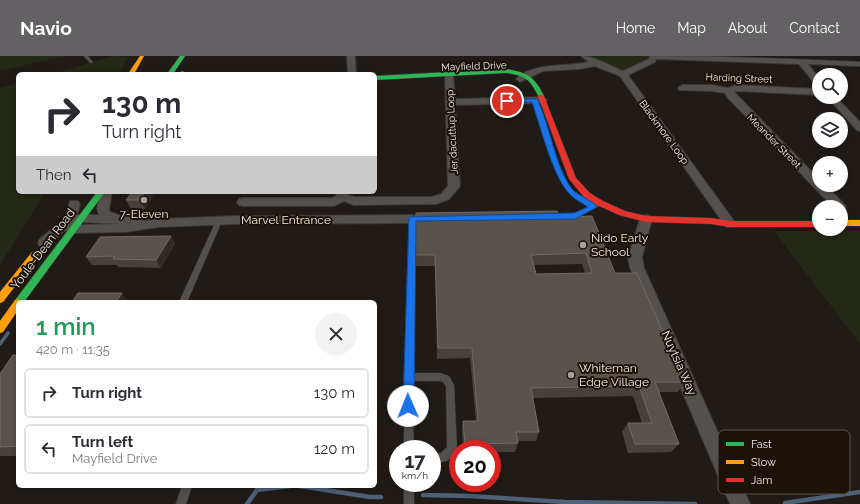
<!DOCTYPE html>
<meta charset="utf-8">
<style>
:root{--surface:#fff;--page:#f2f2f3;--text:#2b2b33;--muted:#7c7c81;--line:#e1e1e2;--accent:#636163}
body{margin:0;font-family:Raleway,sans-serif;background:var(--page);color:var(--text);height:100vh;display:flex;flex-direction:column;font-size:15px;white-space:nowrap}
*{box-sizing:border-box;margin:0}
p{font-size:13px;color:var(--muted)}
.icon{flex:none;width:22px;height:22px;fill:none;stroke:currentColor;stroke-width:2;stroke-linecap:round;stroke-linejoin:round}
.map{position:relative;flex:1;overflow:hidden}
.sheet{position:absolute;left:16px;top:244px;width:361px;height:188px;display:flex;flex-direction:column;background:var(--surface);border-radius:6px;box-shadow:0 2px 6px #0003}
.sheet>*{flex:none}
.hud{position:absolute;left:16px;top:16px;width:361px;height:122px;border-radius:6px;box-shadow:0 2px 6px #0003;background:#fff;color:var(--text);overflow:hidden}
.controls{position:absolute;left:812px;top:12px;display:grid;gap:8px}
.controls a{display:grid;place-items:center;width:36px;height:36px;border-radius:50%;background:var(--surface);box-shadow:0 2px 6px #0003;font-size:20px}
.speed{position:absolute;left:389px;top:384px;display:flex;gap:8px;font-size:20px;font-weight:700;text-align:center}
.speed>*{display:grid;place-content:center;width:52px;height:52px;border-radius:50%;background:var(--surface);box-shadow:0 2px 6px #0003;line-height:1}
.speed small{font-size:10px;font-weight:400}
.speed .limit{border:6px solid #d22;background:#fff;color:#111}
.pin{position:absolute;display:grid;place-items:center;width:34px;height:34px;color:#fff;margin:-17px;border:2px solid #fff;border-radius:50%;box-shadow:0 1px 4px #0007}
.me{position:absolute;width:44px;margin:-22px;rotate:359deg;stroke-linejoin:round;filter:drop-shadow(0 0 3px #0008)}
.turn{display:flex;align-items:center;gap:14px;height:84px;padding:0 20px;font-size:18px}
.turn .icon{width:52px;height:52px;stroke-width:2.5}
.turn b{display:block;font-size:28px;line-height:34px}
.then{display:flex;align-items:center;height:38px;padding:0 20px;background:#0003;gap:8px;font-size:15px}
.round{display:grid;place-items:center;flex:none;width:42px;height:42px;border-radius:21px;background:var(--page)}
.overview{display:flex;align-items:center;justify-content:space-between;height:68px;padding:0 20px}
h1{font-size:24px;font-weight:600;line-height:30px;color:#1e9e55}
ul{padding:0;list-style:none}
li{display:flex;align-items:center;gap:12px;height:50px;margin:0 8px 6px;padding:0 12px;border:2px solid var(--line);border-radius:6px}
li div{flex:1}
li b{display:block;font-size:15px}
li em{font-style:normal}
header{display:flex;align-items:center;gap:24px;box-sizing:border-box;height:56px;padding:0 20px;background:var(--accent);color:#fff}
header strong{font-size:19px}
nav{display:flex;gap:22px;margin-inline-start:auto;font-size:14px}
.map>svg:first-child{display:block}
.green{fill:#232914}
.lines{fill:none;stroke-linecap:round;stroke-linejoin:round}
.stream-far1{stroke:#4f6077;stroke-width:3.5}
.stream{stroke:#4f6077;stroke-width:4.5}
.lane-casing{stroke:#3b3735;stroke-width:1}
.street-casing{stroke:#3b3735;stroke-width:2}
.fast-casing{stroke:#3b3735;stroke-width:1}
.slow-casing{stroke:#3b3735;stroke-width:1}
.jam-casing{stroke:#3b3735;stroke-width:1}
.lane{fill:#53504d;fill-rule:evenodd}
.street{fill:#53504d;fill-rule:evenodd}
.fast{fill:#30b455;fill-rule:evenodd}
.slow{fill:#ff9f0a;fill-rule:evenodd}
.jam{fill:#e5322d;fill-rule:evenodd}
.wall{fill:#47403b;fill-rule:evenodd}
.shaded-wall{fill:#302925}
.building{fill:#59524d;stroke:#716a65;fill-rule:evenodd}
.route{fill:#1a73e8;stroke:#114b97}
.poi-dot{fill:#a8a29d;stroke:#1b120a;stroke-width:1.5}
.labels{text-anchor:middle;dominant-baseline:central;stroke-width:4;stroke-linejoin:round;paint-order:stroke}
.far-street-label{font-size:10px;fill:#f1ebe5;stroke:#1b120a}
.poi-label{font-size:12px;fill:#f1ebe5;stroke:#1b120a;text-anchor:start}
.street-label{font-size:12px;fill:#f1ebe5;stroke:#1b120a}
.key{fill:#1b120a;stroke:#5b534c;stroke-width:1}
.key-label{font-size:11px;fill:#f1ebe5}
</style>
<header>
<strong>Navio</strong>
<nav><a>Home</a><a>Map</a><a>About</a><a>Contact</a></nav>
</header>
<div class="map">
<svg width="860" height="448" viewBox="0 0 860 448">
<rect width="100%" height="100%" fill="#201b17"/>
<g class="green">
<path d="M0 0H68L56 2 0 15Z"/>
<path d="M113 0 129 1 118 18H53Z"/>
<path d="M587 0H652L649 5 627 14H621L590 4Z"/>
<path d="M18 27V136H45L0 209V32Z"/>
<path d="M774 175H860V288Z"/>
</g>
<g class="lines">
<path class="stream-far1" d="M0 288 8 277"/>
<g class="stream">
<path d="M300 430 370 441H381"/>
<path d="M423 439 470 440 565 446 695 448"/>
<path d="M785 447 860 436"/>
<path d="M247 448 257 434 290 430"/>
</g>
<defs>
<g id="lane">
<path d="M84 0H88L93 6 92 7H90Z"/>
<path d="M600 145 602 146V148C588 157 576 162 559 162 555 162 551 163 547 160L550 158 576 157Z"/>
<path d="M417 160 420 162 415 164 412 317H440L449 320 454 329 457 393C452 405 444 407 432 407V397H441L447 391 446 330 443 326 440 325H412L414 393H404V321L409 163 410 162Z"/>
<path d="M219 163 222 165 187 246H179L216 165Z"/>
<rect x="404" y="427" width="10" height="21"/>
<path d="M182 430H192L186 448H176Z"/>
</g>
<g id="street">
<path d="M347 0H355L356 18H348Z"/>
<path d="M581 0C595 0 610 10 623 15L649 3 650 0C720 0 790 3 860 6V10L808 8 819 22V30L816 29 799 8 656 3 655 6 628 19 734 165 736 168 734 171H726L620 20 595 10 579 13 543 15 520 26 516 23C533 6 567 11 589 6Z"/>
<path d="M446 17H452L453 19 455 43 543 41 547 44 543 47 455 49 460 130 449 143 436 148 354 149 344 145 334 150H243L239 149 237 146 239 143 243 142H332L337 140 335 136H347L348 139 355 141H432L441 138 448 130 445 19Z"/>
<path d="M682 29H711L728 32 736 29 819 33V39L737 35 734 36 819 123V129H825L844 148 846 151 844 154H841V151H833L728 42 725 37 711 35 679 34 678 32Z"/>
<path d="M827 41H836L860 66V75L857 74Z"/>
<path d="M100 136H112L109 153 110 156 122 160 141 162 143 165 159 163 235 160 412 159 416 160 418 163 416 166 412 167 235 168 159 171 125 176 72 177 66 174C57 180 51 193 39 190L38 187 39 184 56 169 63 166 70 145H78L80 148 77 159H99L97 153ZM83 166 119 168 77 169Z"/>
<path d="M646 159 650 160 652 163 642 201 644 212 750 448H730L630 212 628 201 640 163 642 160Z"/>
</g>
<g id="fast">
<path d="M180 0H185L173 18H167Z"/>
<path d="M506 13C528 17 534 20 544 40L543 41H539C529 23 527 20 506 17L375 24V20Z"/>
<path d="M182 15 184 16 185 18H179Z"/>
<path d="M97 136H105L24 246H18V249H16L14 246 16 243Z"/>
</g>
<g id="slow">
<path d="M140 0H144L134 18H128Z"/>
<rect x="841" y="164" width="19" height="6"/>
<path d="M35 195 39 198 38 200 3 246 0 247V236L32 196Z"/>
<path d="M18 243 22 246H18V254L3 276 0 277V265L15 244Z"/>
</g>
<path id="jam" d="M541 38 544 40 576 122 590 137 603 145 625 155 646 160 711 162 730 165H819V171H730L711 168 646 166 619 159 597 149 584 141 569 123 538 40Z"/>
</defs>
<use href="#lane" class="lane-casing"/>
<use href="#street" class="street-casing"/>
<use href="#fast" class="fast-casing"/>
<use href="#slow" class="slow-casing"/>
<use href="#jam" class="jam-casing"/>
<use href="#lane" class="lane"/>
<use href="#street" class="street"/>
<use href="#fast" class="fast"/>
<use href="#slow" class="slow"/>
<use href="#jam" class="jam"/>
</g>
<g class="wall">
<path d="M155 136 145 153H131L126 144Z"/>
<path d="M559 161 615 217 685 326 678 336H659L679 388 671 396 628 397 622 376 628 367H642L633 340 533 342 539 376 536 385H517L518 387 515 396H492V393H463L462 374 463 365H476L470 302 437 303 435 210H416L415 199ZM582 208 585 217 536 218 534 209Z"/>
<path d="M171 180 175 188 161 212 118 211 117 209H92L86 201Z"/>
<path d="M18 299V400H0V318Z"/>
</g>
<g class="shaded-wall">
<path d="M145 136H155L145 153 140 144Z"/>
<path d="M171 180 175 188 161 212 156 204Z"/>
<path d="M122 237 128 246H116Z"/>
</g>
<g class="building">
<path d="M132 136H145L140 144H126Z"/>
<path d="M557 155 559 161 592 160 615 217H637L685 326H655L679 388H635L628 367H652L639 330 531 332 539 376H516L518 387 465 388 463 365H478L472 292H438L435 199H415L416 157ZM586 197 592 217 536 218 531 199Z"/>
<path d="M171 180 156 204 113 203 114 200 86 201 100 181Z"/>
<path d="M78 237H122L116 246H72Z"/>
<path d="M13 299H18V390L0 391V318Z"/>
</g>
<path class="route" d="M507 43H537C550 69 555 111 572 133 579 141 591 143 597 151L575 163 416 165 414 350 412 354 408 355 404 354 403 350 409 161 574 157 588 151C581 146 573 143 568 136 553 120 540 69 532 46H505V44Z"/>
<g class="poi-dot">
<circle cx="144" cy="144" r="4"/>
<circle cx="583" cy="189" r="4"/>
<circle cx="571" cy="319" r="4"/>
</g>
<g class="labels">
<g class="far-street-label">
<text transform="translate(474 10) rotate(-2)">Mayfield Drive</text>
<text transform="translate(739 22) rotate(2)">Harding Street</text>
<text transform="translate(452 76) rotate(-93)">Jer dacuttup Loop</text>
<text transform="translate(664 76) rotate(54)">Blackmore Loop</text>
<text transform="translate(774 85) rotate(45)">Meander Street</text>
</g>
<g class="poi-label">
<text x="144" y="158" text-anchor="middle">7-Eleven</text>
<text x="591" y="182">Nido Early<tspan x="591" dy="14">School</tspan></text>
<text x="579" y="312">Whiteman<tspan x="579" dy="14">Edge Village</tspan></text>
</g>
<g class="street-label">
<text x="286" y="164">Marvel Entrance</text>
<text transform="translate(43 193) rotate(-53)">Youle-Dean Road</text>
<text transform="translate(679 307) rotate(66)">Nuytsia Way</text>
</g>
</g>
<rect x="718" y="374" width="132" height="64" rx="6" class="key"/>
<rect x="726" y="386" width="18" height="4" fill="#30b455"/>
<rect x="726" y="404" width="18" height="4" fill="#ff9f0a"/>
<rect x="726" y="422" width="18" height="4" fill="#e5322d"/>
<g class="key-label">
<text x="751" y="392">Fast</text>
<text x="751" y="410">Slow</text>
<text x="751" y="428">Jam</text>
</g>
</svg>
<div class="controls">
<a><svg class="icon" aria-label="search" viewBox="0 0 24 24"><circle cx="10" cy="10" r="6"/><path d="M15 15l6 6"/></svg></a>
<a><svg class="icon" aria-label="layers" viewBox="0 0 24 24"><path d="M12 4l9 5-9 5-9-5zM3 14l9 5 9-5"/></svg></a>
<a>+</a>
<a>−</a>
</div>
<div class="speed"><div>17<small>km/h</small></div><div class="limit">20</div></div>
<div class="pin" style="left:507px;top:45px;background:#d93025"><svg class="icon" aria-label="arrive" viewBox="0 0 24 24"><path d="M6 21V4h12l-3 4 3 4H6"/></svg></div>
<svg class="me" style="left:408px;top:350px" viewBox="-20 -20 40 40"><circle r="19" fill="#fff"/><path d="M0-13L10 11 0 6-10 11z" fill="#1a73e8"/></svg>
<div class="hud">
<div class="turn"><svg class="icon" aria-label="right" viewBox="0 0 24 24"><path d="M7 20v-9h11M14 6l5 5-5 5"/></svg><div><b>130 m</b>Turn right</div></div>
<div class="then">Then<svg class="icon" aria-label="left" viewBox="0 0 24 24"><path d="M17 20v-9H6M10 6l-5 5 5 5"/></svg></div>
</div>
<section class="sheet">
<div class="overview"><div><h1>1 min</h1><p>420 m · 11:35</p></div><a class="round"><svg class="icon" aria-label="close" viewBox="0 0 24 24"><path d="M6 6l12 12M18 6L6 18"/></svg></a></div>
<ul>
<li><svg class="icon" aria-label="right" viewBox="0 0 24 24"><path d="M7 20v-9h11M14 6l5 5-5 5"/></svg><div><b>Turn right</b></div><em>130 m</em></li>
<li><svg class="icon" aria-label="left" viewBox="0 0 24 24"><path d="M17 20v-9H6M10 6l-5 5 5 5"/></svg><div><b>Turn left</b><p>Mayfield Drive</p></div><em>120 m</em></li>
</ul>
</section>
</div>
